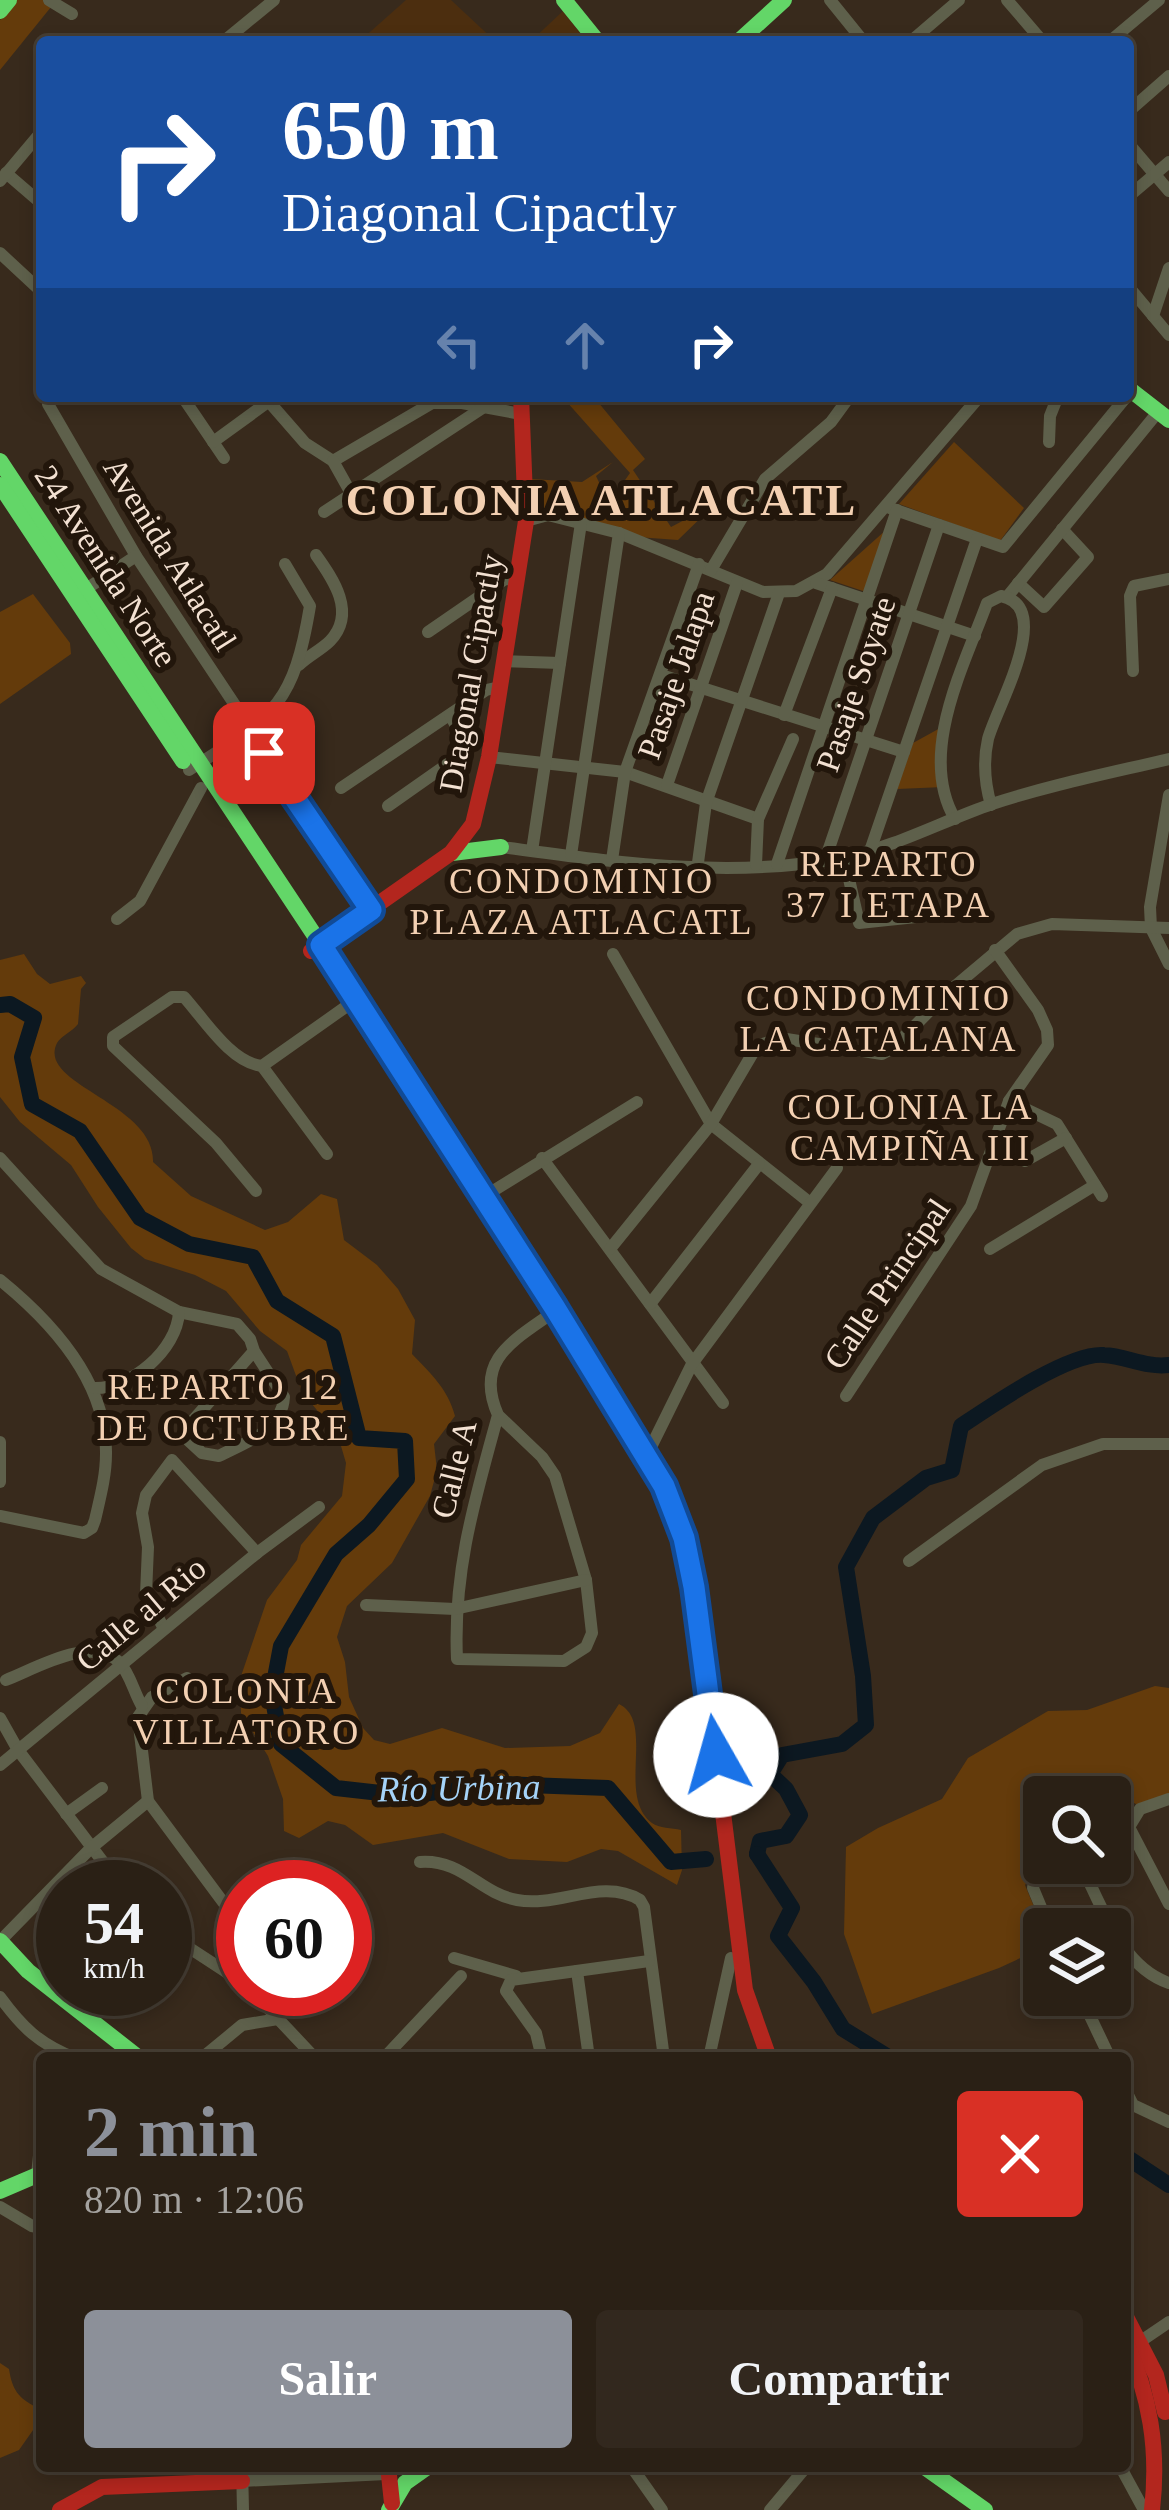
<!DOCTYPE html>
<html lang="es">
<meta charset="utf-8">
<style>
:root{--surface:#2a2015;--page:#32281e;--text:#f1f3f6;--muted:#a5a3a0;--line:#463e34;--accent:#8c9099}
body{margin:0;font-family:"Times New Roman",serif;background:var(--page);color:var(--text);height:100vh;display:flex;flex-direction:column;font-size:45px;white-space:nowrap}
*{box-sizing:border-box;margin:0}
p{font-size:39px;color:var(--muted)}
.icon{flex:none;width:66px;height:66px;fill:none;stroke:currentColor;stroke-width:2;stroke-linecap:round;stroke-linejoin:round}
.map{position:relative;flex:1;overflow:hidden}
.side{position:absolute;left:36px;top:2052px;width:1095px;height:420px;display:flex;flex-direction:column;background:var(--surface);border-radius:12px;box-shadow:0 6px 18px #0003,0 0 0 3px var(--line)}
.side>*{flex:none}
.hud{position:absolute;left:36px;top:36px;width:1098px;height:366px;border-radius:12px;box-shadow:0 6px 18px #0003,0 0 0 3px var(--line);background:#1a4fa0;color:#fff;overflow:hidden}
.buttons{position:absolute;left:1023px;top:1776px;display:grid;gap:24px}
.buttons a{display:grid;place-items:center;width:108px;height:108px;border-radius:12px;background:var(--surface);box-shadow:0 6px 18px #0003,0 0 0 3px var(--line);font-size:60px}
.speed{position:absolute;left:36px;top:1860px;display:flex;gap:24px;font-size:60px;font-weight:700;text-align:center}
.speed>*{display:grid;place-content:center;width:156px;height:156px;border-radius:50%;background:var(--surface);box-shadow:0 6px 18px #0003,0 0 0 3px var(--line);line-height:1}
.speed small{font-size:30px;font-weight:400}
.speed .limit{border:18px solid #d22;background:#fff;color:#111}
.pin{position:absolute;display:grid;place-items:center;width:102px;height:102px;color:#fff;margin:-51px;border-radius:24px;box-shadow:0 6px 18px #0006}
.me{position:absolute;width:132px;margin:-66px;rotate:353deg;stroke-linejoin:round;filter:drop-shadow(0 0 9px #0008)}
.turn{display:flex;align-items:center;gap:42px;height:252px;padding:0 48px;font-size:54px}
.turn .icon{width:156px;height:156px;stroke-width:2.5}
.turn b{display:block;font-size:84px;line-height:102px}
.lanes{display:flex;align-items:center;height:114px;padding:0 48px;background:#0003;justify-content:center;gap:60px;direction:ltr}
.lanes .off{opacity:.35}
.round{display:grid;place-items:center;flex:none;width:126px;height:126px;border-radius:12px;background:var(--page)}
.summary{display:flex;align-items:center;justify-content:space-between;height:204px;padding:0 48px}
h1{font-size:72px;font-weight:700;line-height:90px;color:var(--accent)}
.action{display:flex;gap:24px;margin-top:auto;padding:24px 48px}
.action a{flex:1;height:138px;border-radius:12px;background:var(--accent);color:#fff;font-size:48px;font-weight:700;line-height:138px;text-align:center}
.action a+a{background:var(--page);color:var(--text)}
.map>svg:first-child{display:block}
.built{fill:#4c2e0f}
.green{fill:#643b0b}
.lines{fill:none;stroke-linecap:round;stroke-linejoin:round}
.river{stroke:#0c1821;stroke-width:16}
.street{stroke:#5e604b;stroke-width:12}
.fast{stroke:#63d668;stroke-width:16}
.jam{stroke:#b3261e;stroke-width:16}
.route-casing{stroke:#114b97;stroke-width:30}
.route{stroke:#1a73e8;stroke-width:21}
.labels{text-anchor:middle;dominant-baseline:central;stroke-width:12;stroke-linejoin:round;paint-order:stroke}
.street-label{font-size:33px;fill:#f3e1d2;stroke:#22160b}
.neighbourhood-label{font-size:36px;letter-spacing:3px;fill:#f3d0b2;stroke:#22160b}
.water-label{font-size:36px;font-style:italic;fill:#a5d3f8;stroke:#22160b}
.district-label{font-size:45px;font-weight:bold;letter-spacing:3px;fill:#f3d0b2;stroke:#22160b}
</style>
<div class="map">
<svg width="1169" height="2510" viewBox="0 0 1169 2510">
<rect width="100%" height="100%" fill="#382a1c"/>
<g class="built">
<path d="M406 0H451L496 42H321L361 40Z"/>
<path d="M563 11 587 42H530Z"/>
</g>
<g class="green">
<path d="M16 0H44L51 7 0 70V20Z"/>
<path d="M571 396H593L645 459 633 470 671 527 715 504 678 540 637 537 531 509V479L582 482 613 462 596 476 609 503 630 473 566 401Z"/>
<path d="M954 442 1024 508 1000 541 899 504Z"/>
<path d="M886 530 866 592 830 580Z"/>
<path d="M33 594 70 643 71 654 0 704V612Z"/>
<path d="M942 727 944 787 897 789 913 743Z"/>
<path d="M24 954 37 974 50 984 81 976 86 983 81 989 78 1024C73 1031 61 1036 57 1043 36 1085 155 1103 153 1162L191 1196 265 1230 288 1222 321 1194 337 1199 344 1240 377 1265 398 1289 415 1320 412 1354C431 1374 448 1389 455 1416L434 1444 437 1470 430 1496 392 1563 347 1606 337 1637 345 1662 349 1697 363 1728 374 1740 390 1744 442 1728 505 1748 570 1746 600 1733 619 1704C656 1722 616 1796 652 1823 659 1828 672 1828 681 1830L682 1870 677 1885 618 1851 601 1849 567 1862 509 1859 443 1833 373 1845 345 1825 328 1821 299 1838 284 1831 283 1799 268 1756 241 1713 240 1679 267 1600 297 1560 301 1545 342 1496 346 1463 341 1446 335 1432 302 1392 287 1351 260 1331 226 1291 195 1275 145 1259 131 1248 98 1207 71 1165 20 1122 0 1097V960Z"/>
<path d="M1155 1686 1169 1688V1795L1138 1805 1097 1785 1070 1797H1044V1863H1050L1033 1872 1025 1885 1044 1931V1947L999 1968 872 2014 844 1934 846 1847 878 1828 942 1799 968 1758 1048 1711 1087 1710Z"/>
<path d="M0 2363 9 2369C12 2389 18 2398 36 2407L38 2423 19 2450 0 2458Z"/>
</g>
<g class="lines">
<g class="river">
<path d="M0 1005 10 1004 34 1018 22 1057 32 1104 80 1131 140 1218 189 1244 253 1257 277 1301 333 1336 359 1438 405 1441 407 1479 369 1525 336 1554 281 1646 272 1694 281 1744 336 1788 407 1796 498 1784 608 1788 671 1862 706 1859"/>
<path d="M757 1854 760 1841 786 1836 800 1815 786 1789 770 1774 782 1755 842 1744 866 1725 863 1676 846 1567 873 1518 926 1478 952 1470 961 1426C991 1406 1069 1352 1104 1355 1126 1356 1146 1368 1169 1365"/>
<path d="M757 1854 792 1908 778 1936 814 1982 843 2029 890 2058"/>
<path d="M1125 2156 1169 2185"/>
</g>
<g class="street">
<path d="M49 0 72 14"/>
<path d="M830 0 864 42"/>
<path d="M1007 0 1043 42"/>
<path d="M223 42 274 0"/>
<path d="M910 42 959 0"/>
<path d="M1109 42 1159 0"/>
<path d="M1128 112 1169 76"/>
<path d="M1128 143 1169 191"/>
<path d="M6 173 42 204"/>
<path d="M0 181 42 131"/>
<path d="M1128 197 1169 162"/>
<path d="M0 253 42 292"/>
<path d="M1128 286 1169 335"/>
<path d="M1153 316 1169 268"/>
<path d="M182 396 224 458"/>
<path d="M264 396 305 443 333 461 432 403H462L521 414"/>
<path d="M48 404 136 556 371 910"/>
<path d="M213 442 268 402"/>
<path d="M1049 442 1050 416 1058 396"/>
<path d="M333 461 352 495"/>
<path d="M890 508 1003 547 1127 396"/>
<path d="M324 512 484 407"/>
<path d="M526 521 548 515 619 533 763 592 796 591 827 574 980 396"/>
<path d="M711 570 765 479 831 422 850 396"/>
<path d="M816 583 975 636"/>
<path d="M1018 583 1044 607 1088 557 1062 529"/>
<path d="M80 593 136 556"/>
<path d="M1007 597 1158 412"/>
<path d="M428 632 505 579 517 580"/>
<path d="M504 661 560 663"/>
<path d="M299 665C308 656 321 650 330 641 357 613 333 579 316 555"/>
<path d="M1133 671 1130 596 1134 586 1169 579"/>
<path d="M661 675 904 752"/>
<path d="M784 715 832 588"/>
<path d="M489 757 625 772 758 819"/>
<path d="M189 770C273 716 293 708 310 606L285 564"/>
<path d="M667 785 737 583"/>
<path d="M341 788 486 690 500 687"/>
<path d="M1169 795 1150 907 1151 928 1169 964"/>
<path d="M388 806 469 749 450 715"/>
<path d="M955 819C917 754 964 666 987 603L1001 596C1056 607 996 708 988 739 983 761 985 784 991 805"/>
<path d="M501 847C615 862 732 880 846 857 897 846 943 821 992 804 1050 785 1110 773 1169 759"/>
<path d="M532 851 581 523"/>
<path d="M870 851 977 539"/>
<path d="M571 855 619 533"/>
<path d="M844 857 859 923 935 915"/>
<path d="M612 860 625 772 699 564"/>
<path d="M825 860 939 525"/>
<path d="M777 864 897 510"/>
<path d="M756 865 758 819 793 739"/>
<path d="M697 870 706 803 779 593"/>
<path d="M117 919 140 901 201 788"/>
<path d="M613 954 711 1124 809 1202"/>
<path d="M262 1066 327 1154"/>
<path d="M1009 1101 1057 1124 1102 1196"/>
<path d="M0 1158 101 1269 179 1312 237 1324 250 1339 254 1351 188 1426 189 1441 202 1453 219 1456C246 1442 282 1431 284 1397L254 1351"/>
<path d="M542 1158 723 1403"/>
<path d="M1025 1161 1066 1138"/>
<path d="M256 1191 216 1143 113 1046V1037L172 997H184C204 1019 231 1063 262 1066L347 1006"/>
<path d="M480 1199 637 1102"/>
<path d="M610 1249 711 1124 757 1046 780 1038 882 1054 893 1048 948 992 1017 934 1052 924 1169 928"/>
<path d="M990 1249 1095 1185"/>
<path d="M0 1280C53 1323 107 1382 106 1454 106 1476 100 1498 95 1520L92 1528 84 1533 0 1516"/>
<path d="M650 1304 759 1164"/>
<path d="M94 1388C131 1389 177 1350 179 1312"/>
<path d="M846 1396 971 1206 1009 1101 1048 1045 1047 1030 1038 1010 995 950"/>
<path d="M498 1415 542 1457 555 1476 586 1580 592 1633 586 1647 564 1661 457 1659C453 1571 475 1499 498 1415 475 1363 509 1343 548 1316"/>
<path d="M0 1442V1482"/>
<path d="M647 1455 692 1364 837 1168"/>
<path d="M909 1561 1042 1465 1103 1444H1169"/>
<path d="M366 1605 455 1609 586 1580"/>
<path d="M164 1629 146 1594 148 1547 142 1513 146 1495 172 1460 257 1553"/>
<path d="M187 1678 152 1697 138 1717 148 1801 243 1929"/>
<path d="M6 1680C35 1669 90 1635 119 1662 130 1673 134 1693 142 1706"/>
<path d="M0 1718 18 1750 122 1887"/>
<path d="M0 1765 257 1553 319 1507"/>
<path d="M66 1814 102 1788"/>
<path d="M1129 1827 1169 1904"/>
<path d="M1110 1837 1129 1827 1140 1809 1169 1799"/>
<path d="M420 1862C463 1859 479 1893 517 1900 558 1908 602 1877 640 1900L644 1907 664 2058"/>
<path d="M1080 1863C1102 1906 1121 1967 1169 1983"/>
<path d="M1050 1929 1033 1888 1035 1878 1056 1863"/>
<path d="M165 1932 243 1983"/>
<path d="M0 1941 91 1848 148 1801"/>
<path d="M454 1958 516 1976"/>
<path d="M577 1971 589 2058"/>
<path d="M250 1989 315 2058"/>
<path d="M269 1989 276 2012"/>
<path d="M1080 1995 1110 2058"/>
<path d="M0 1997C22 2027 39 2044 75 2058"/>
<path d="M202 2058 242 2025 278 2019"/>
<path d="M384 2058 461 1976"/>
<path d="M542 2058 536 2033 506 1991 511 1980 649 1961"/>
<path d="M709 2058 731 1958"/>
<path d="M1125 2089 1133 2105 1169 2122"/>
<path d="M37 2175 42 2126"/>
<path d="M0 2207 32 2226 42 2228"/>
<path d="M1141 2341 1169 2322"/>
<path d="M242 2466 243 2510"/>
<path d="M631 2466 662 2510"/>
<path d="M1120 2466 1144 2510"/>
<path d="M242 2481 386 2474"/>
<path d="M770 2510 807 2466"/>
</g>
<g class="fast">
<path d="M564 0 598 42"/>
<path d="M0 11 9 0"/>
<path d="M738 42 784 0"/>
<path d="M1128 388 1169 420"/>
<path d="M0 461 321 945 627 1424"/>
<path d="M0 485 183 761"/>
<path d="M452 853 501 847"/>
<path d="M0 1941 28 1971 139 2058"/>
<path d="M0 2191 42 2173"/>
<path d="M923 2466 985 2510"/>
<path d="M389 2510 405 2483 429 2466"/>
</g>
<g class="jam">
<path d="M311 951 451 853 473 824 489 757 526 521 521 396"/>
<path d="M627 1424 676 1512 695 1587 745 1990 769 2058"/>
<path d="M1125 2315 1156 2375 1165 2412"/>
<path d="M1125 2340C1150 2396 1159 2449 1152 2510"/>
<path d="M388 2466 392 2503"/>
<path d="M60 2510 102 2487 242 2481"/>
</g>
</g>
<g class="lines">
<defs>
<path id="route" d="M264 753 371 910 321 945 555 1308 664 1486 684 1538 694 1587 716 1755"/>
</defs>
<use href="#route" class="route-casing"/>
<use href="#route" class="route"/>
</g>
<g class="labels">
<g class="street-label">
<text transform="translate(170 554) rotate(58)">Avenida Atlacatl</text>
<text transform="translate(106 566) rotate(57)">24 Avenida Norte</text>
<text transform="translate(471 673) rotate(-80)">Diagonal Cipactly</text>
<text transform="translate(676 675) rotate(-71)">Pasaje Jalapa</text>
<text transform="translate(856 684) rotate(-71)">Pasaje Soyate</text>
<text transform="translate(887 1284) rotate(-56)">Calle Principal</text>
<text transform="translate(454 1469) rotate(-76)">Calle A</text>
<text transform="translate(141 1614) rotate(-40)">Calle al Rio</text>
</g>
<g class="neighbourhood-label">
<text x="889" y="864">REPARTO<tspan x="889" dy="41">37 I ETAPA</tspan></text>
<text x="582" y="881">CONDOMINIO<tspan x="582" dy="41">PLAZA ATLACATL</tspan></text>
<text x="879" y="998">CONDOMINIO<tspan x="879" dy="41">LA CATALANA</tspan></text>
<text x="911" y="1107">COLONIA LA<tspan x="911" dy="41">CAMPIÑA III</tspan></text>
<text x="224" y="1387">REPARTO 12<tspan x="224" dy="41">DE OCTUBRE</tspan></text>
<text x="247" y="1691">COLONIA<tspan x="247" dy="41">VILLATORO</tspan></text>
</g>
<g class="water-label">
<text transform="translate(459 1788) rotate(-1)">Río Urbina</text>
</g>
<g class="district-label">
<text x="602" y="500">COLONIA ATLACATL</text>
</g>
</g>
</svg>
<div class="buttons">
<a><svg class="icon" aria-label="search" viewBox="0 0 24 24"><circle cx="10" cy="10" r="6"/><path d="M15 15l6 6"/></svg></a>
<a><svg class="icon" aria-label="layers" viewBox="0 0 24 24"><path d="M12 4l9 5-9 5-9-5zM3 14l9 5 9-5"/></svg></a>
</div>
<div class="speed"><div>54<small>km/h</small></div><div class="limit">60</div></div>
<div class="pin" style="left:264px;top:753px;background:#d93025"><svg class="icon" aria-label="arrive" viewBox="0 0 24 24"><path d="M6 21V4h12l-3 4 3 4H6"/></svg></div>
<svg class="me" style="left:716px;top:1755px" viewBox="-20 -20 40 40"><circle r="19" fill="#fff"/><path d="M0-13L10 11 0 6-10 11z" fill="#1a73e8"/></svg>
<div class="hud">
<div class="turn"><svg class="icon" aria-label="right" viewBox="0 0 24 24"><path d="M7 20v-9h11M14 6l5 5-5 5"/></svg><div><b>650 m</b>Diagonal Cipactly</div></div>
<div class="lanes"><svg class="icon off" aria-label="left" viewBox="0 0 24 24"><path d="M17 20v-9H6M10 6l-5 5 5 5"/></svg><svg class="icon off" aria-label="ahead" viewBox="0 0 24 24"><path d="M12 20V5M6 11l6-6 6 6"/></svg><svg class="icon" aria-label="right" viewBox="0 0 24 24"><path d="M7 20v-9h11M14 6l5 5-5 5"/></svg></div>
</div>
<section class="side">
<div class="summary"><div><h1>2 min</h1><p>820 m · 12:06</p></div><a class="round" style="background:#d93025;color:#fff"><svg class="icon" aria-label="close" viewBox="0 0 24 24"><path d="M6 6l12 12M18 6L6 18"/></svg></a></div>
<div class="action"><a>Salir</a><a>Compartir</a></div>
</section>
</div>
